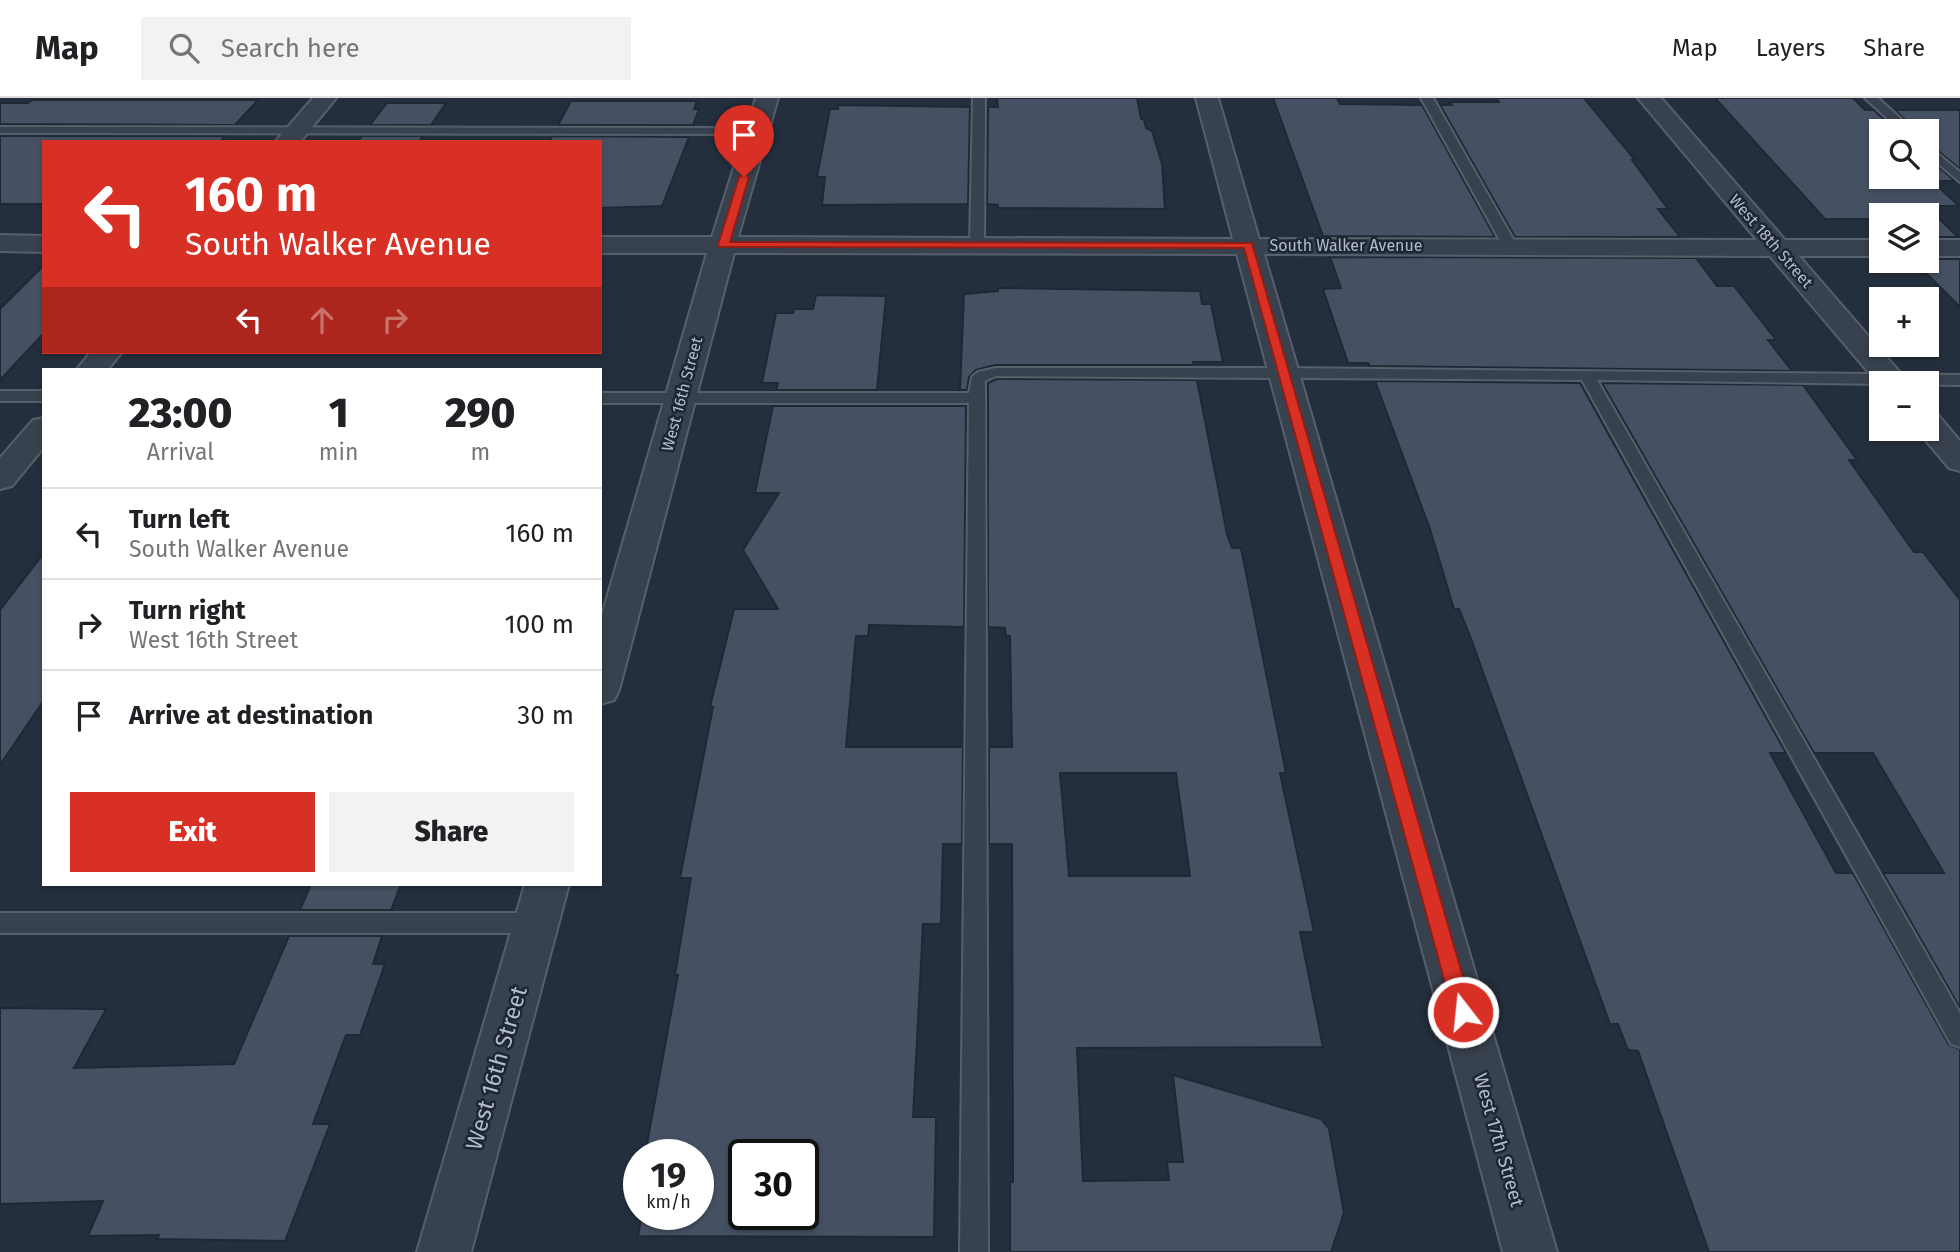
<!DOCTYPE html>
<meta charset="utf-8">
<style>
:root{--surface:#fff;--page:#f2f2f2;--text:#202124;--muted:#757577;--line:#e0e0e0;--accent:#d93025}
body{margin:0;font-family:"Fira Sans",sans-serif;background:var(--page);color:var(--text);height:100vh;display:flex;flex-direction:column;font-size:26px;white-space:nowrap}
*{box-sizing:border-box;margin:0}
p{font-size:23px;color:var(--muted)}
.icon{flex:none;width:38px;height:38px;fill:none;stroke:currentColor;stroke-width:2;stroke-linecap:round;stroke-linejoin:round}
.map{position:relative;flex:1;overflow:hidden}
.details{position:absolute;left:42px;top:270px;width:560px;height:518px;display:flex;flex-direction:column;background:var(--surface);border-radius:0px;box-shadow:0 2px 5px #0004}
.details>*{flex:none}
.banner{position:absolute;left:42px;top:42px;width:560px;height:214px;border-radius:0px;box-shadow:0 2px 5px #0004;background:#d93025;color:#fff;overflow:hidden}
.buttons{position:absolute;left:1869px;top:21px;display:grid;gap:14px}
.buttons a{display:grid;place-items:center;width:70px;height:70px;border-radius:0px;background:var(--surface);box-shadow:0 2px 5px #0004;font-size:35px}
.speed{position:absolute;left:623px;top:1041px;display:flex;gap:14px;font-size:35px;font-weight:700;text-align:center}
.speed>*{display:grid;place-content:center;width:91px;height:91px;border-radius:50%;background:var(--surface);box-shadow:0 2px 5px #0004;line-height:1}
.speed small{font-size:18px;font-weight:400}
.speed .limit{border:4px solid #111;border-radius:10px;background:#fff;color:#111}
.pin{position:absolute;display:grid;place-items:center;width:60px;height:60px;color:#fff;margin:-72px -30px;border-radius:50% 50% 50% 0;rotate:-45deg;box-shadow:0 0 7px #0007}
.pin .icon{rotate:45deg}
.me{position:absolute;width:77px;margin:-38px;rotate:344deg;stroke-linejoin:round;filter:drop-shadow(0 0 5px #0008)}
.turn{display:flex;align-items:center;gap:24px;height:147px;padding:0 28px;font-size:32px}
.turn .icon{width:91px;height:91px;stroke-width:2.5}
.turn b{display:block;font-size:49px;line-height:60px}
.lanes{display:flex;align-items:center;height:66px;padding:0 28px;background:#0003;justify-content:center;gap:35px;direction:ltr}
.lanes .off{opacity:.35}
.eta{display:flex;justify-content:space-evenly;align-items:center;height:119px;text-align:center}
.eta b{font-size:42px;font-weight:800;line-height:49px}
.button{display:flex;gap:14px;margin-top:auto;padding:14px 28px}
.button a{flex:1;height:80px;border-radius:0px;background:var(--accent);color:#fff;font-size:28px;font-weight:800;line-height:80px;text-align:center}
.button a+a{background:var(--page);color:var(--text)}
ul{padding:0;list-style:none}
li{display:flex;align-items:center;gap:21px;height:91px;padding:0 28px;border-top:2px solid var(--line)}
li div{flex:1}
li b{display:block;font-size:26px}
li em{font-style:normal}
header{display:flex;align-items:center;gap:42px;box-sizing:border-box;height:98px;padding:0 35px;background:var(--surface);border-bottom:2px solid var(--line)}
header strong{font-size:33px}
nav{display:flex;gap:38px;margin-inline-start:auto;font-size:24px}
.search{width:490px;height:63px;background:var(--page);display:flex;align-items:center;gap:18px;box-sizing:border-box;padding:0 24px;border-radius:0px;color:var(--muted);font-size:26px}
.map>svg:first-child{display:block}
.building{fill:#455162;stroke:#1f2835;stroke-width:2;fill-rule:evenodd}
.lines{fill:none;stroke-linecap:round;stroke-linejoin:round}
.service-casing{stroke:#565f6c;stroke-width:4}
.minor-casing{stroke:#565f6c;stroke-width:4}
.service{fill:#38414e;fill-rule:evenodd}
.minor{fill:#38414e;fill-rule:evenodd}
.route{fill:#d93025;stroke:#8d1f18;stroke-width:2}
.labels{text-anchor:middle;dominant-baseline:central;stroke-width:5;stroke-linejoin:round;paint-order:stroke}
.far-street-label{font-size:16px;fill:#b4bcc9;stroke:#1d2633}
.street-label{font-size:19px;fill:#b4bcc9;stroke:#1d2633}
.near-street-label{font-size:23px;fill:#b4bcc9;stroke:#1d2633}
</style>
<header>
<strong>Map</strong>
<div class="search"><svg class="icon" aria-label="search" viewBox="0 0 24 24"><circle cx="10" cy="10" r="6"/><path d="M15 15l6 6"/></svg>Search here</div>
<nav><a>Map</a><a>Layers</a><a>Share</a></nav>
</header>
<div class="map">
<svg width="1960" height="1154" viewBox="0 0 1960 1154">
<rect width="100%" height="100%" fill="#242f3e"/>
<g class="building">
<path d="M997 0H1137L1141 21H1144L1146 30 1152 33 1162 66 1165 111 998 110V107L987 106 988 9H998Z"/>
<path d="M1273 0H1337L1340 6 1422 7 1495 139 1323 138Z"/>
<path d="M1496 0H1584L1635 62H1632L1668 111H1658L1680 139H1515L1440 7H1452L1449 4H1499Z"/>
<path d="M1715 0H1853L1865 12H1874L1897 33H1881V79H1927V59L1955 83H1932L1959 108H1926L1958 139H1927V117H1881V130L1872 121H1825Z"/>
<path d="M32 2H258L235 27 0 26V5H28Z"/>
<path d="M571 3H697L694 11H699L693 27H558Z"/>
<path d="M387 5H446L431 27H370Z"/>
<path d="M838 7 970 9 968 106 822 107 825 79H817L830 11H838Z"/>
<path d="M1895 12H1960V71L1927 44V33H1916Z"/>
<path d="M0 38H225L220 44H44V106H0Z"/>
<path d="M362 38H423L419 44H357Z"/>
<path d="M552 38 689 39 662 108 600 110V44H550Z"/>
<path d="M1330 159 1696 160 1717 188H1734L1776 242H1768L1792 273 1370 268 1368 265H1348L1323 191 1341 190Z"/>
<path d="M1927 161H1960V209L1914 163Z"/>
<path d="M44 167V235L0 282V211Z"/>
<path d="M998 190 1200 193 1202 206H1211L1223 264H1193L1194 267H995L976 272 969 279 967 292H960L964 196 998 193Z"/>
<path d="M816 197 886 198 877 292H776L778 285H762L776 215H793L794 211H813Z"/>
<path d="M997 281 1197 282 1227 436 1232 450H1241L1286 675H1280L1314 834H1300L1323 949 1077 950 1083 1083 1169 1082 1167 1064H1183L1173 977 1321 1021 1329 1031 1344 1115 1331 1154H1010V1084H1013L1012 746H989V649H1012L1010 538H1006L1005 530 988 529V285ZM1060 675H1176L1190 778H1069Z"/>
<path d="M1375 283 1580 285 1786 655H1770L1836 775H1853L1949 947 1960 951V1154H1709L1638 953 1628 952 1618 926H1610L1470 538 1459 511H1454L1430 431Z"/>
<path d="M1602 285 1803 287 1857 362H1849L1914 454H1923L1960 502V910L1883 775H1944L1873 655H1814Z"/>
<path d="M773 308H966L964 529 869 527 868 538H856L846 649H963L962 746H943L941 826H923L913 1019H936L934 1139 638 1138 642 1116H698V1057H645L678 877H675L691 780H680L713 609H710L734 511H778L743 452 779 395H755ZM744 1057H803V1116H744Z"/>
<path d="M44 455V602L0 667V512Z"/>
<path d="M311 786H401L391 812H300Z"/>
<path d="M289 838H382L373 866H385L360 937H346L313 1026H330L285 1143 157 1141 159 1137 88 1138 103 1103 0 1106V910L106 911 74 970 234 966Z"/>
</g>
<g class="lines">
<defs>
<g id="service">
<path d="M973 0H985L984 147 977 151 970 147Z"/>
<path d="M1421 0H1433L1517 148 1515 151H1505L1503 148Z"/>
<path d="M1865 0H1878L1914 33H1901Z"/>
<path d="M0 29 757 30 763 33 757 36 0 35Z"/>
<path d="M1927 47 1960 74V84L1927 56Z"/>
<path d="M996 270H1284L1960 277V287L1597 282 1960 915V949L1951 946 1582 282 996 278 985 283 988 1154H960L969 305H600V295H969L972 279 978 274Z"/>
<rect x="0" y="293" width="44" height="10"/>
<path d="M0 815H536L544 818 547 825 544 832 536 835H0Z"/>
</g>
<g id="minor">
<path d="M313 0H336L300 44H275Z"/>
<path d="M756 0H778L738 139 1233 141 1196 0H1218L1259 141 1757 142 1638 0H1661L1785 142H1881V158H1799L1909 285H1881V289L1770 158 1264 156 1557 1154H1503L1237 156 734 155 619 592 614 602 600 606V524L707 155H600V139H712Z"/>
<path d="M0 137 44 138V154L0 153Z"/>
<rect x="1927" y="142" width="33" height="16"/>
<path d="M91 254H122L108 271H77Z"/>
<path d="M1927 315 1938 317 1960 343V373L1949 370 1916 331H1927Z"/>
<path d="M44 320V349L12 388 0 391V360L33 322Z"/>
<path d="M525 786H569L471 1154H417Z"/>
</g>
</defs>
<use href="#service" class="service-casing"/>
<use href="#minor" class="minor-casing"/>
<use href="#service" class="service"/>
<use href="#minor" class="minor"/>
</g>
<path class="route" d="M744 76 749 79 730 144 1252 145 1473 914 1470 921 1463 923 1456 921 1453 914 1244 150 719 149 718 147 739 79Z"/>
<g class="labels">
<g class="far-street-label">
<text transform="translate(1771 143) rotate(49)">West 18th Street</text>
<text x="1346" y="147">South Walker Avenue</text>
<text transform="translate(682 296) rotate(-75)">West 16th Street</text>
</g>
<g class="street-label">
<text transform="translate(1499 1042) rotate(74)">West 17th Street</text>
</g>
<g class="near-street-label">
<text transform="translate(496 970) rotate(-74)">West 16th Street</text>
</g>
</g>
</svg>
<div class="buttons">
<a><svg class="icon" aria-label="search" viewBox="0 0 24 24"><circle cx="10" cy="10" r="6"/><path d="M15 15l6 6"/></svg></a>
<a><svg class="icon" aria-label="layers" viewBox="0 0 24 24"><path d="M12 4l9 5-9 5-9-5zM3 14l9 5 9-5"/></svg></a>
<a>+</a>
<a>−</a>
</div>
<div class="speed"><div>19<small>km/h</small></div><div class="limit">30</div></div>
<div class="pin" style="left:744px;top:79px;background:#d93025"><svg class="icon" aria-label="arrive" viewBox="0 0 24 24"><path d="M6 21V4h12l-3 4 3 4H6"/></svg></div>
<svg class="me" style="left:1463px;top:914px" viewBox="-20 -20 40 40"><circle r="17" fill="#d93025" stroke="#fff" stroke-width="3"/><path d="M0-11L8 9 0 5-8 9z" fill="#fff"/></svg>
<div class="banner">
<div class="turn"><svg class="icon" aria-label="left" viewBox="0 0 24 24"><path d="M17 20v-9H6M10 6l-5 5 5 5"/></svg><div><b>160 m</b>South Walker Avenue</div></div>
<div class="lanes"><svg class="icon" aria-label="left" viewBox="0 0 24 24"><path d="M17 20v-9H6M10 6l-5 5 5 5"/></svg><svg class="icon off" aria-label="ahead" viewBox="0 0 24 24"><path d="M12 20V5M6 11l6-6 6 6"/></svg><svg class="icon off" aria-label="right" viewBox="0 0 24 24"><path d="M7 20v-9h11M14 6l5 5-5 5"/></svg></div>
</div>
<section class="details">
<div class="eta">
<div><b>23:00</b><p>Arrival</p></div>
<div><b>1</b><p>min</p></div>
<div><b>290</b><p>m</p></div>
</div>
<ul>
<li><svg class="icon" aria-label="left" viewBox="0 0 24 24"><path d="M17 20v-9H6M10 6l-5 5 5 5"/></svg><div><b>Turn left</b><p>South Walker Avenue</p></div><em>160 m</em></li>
<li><svg class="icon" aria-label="right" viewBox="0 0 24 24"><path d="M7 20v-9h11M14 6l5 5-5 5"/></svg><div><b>Turn right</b><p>West 16th Street</p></div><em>100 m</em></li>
<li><svg class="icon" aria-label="arrive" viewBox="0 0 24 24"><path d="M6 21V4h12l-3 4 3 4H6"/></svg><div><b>Arrive at destination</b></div><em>30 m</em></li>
</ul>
<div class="button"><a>Exit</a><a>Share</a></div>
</section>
</div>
